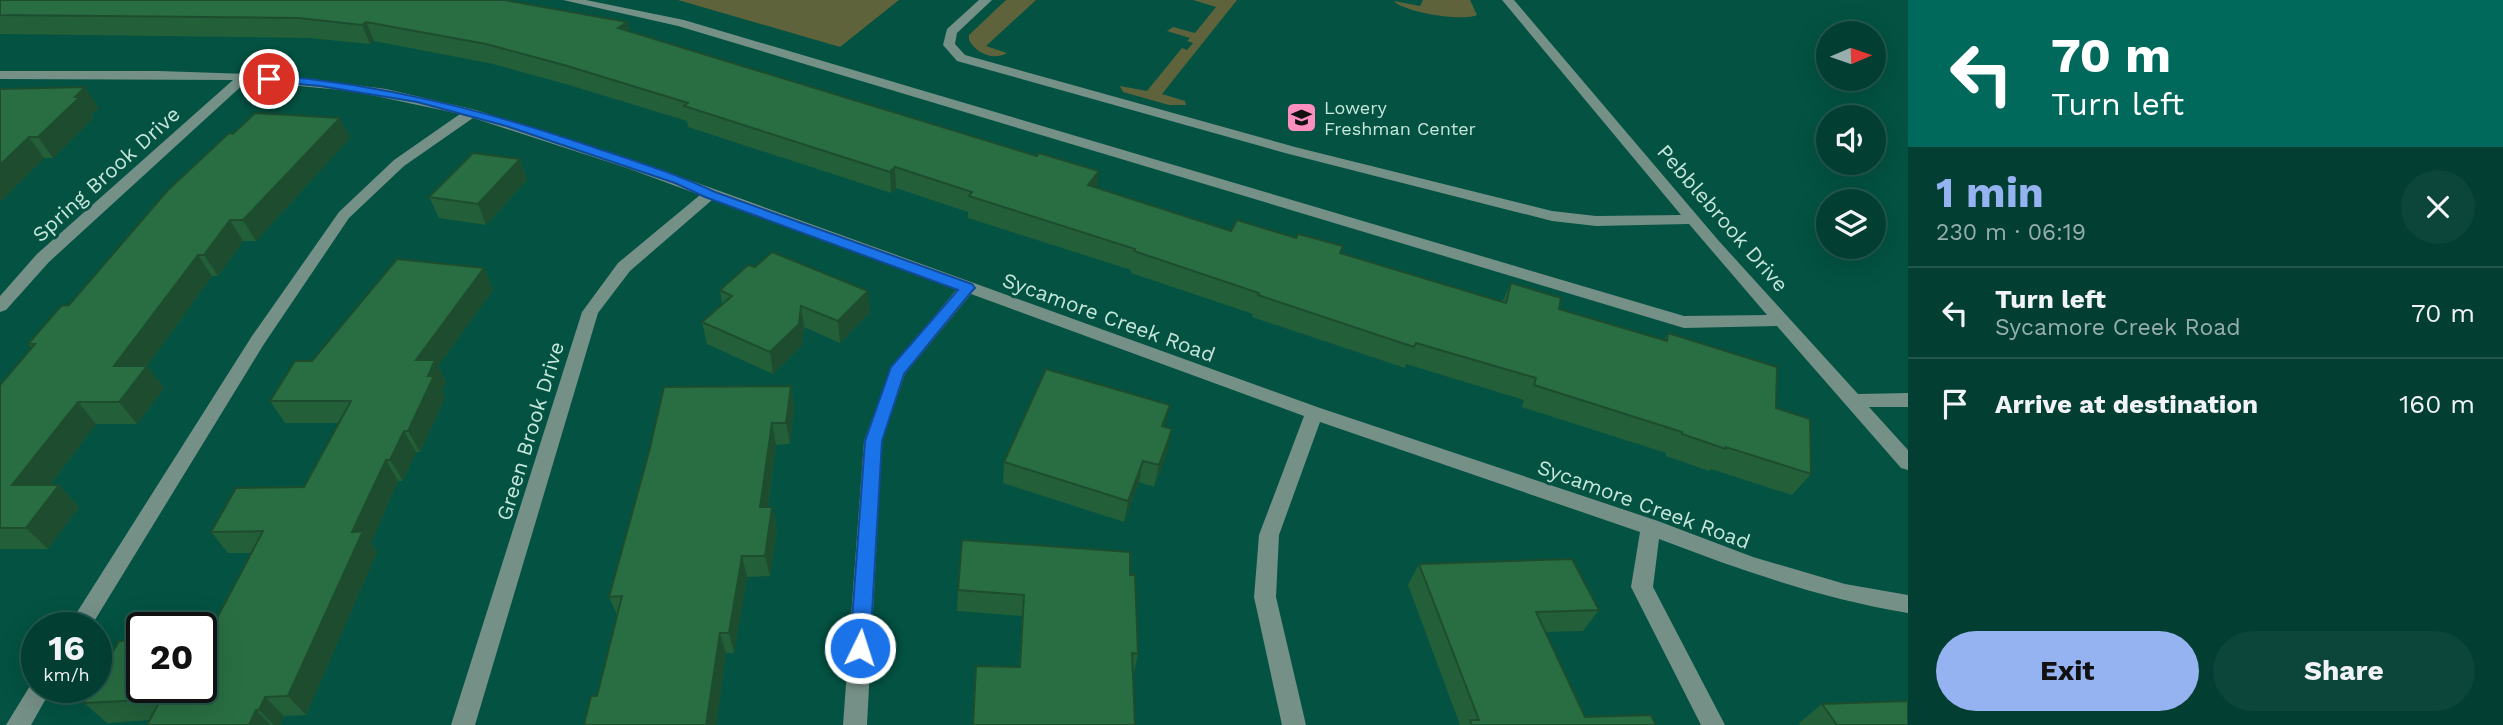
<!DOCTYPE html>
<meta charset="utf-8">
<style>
:root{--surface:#023e32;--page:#0c453a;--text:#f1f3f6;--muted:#96aeac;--line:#23574d;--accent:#95b2f1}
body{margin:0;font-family:"Work Sans",sans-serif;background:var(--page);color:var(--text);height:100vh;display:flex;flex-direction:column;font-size:26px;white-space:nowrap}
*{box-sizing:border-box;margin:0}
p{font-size:23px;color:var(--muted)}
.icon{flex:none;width:38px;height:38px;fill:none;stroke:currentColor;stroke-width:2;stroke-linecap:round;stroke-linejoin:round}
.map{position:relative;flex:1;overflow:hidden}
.sheet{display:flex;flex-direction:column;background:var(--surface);width:595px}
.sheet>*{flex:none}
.top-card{background:#00695c;color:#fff;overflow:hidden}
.needle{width:46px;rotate:88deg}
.tools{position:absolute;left:1816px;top:21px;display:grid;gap:14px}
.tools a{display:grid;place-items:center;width:70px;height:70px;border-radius:50%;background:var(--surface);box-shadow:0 7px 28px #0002,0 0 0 2px var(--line);font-size:35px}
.speed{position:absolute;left:21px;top:612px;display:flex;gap:14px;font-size:35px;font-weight:700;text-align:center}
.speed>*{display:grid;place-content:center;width:91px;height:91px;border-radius:50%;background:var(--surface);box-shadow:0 7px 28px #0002,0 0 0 2px var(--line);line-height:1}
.speed small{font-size:18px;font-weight:400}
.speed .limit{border:4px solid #111;border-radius:10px;background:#fff;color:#111}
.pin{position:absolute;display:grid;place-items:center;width:60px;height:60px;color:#fff;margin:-30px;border:4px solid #fff;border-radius:50%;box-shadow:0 2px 7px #0007}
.me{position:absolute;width:77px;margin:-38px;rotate:4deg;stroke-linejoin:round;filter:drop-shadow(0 0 5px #0008)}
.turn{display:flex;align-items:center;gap:24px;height:147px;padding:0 28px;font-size:32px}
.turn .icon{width:91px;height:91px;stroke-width:2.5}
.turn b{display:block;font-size:49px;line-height:60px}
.round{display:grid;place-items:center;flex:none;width:74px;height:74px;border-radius:37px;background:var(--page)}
.summary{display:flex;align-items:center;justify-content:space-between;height:119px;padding:0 28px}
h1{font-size:42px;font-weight:700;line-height:52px;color:var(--accent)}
.cta{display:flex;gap:14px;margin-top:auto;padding:14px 28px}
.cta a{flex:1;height:80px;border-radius:42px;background:var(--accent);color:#111;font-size:28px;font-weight:700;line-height:80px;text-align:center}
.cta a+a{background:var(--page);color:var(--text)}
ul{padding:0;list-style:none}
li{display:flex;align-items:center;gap:21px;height:91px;padding:0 28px;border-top:2px solid var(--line)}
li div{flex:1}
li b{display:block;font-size:26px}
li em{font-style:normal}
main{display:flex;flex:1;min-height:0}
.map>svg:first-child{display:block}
.green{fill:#5f633b}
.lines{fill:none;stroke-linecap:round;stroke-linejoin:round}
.minor{fill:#759087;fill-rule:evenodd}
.wall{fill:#235f39}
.shaded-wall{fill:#1d4d2e}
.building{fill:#296e42;stroke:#1d4d2e;stroke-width:2}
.route{fill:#1a73e8;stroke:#114b97;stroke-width:2}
.labels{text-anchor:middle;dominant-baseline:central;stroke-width:6;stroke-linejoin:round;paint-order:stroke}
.far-poi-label{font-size:18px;fill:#c6e6db;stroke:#035242;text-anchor:start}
.street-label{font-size:21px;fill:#c6e6db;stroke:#035242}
</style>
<main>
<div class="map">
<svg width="1908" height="725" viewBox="0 0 1908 725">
<rect width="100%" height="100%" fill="#035242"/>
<g class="green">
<path d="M678 0H899L840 47Z"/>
<path d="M1006 0H1036L986 46 1007 53C993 61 976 53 969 40V35Z"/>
<path d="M1193 0H1237L1162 94 1185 101 1186 105H1169L1123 92 1120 86 1147 91 1182 48 1187 50 1193 43 1187 41 1190 38 1167 31 1173 27 1195 33 1216 7Z"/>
<path d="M1423 0H1470L1477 15C1463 22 1403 12 1394 1L1420 6Z"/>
</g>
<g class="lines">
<g class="minor">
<path d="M563 0H586L684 20 1684 316 1767 315 1689 224 1596 226 1552 221 1285 153 957 61 943 45 947 29 979 0H992L957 33 955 44 965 55 1295 147 1552 211 1596 216 1681 215 1502 0H1514L1718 240 1858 394 1908 393V407H1869L1908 450V470L1901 468 1777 326 1684 328 678 26Z"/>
<path d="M0 71H159L279 75 386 89 476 110 653 167 1320 408 1658 521 1753 557 1845 584 1908 595V613C1819 598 1743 571 1659 539L1653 587 1725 725H1701L1631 587 1640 532 1320 422 1279 535 1276 597 1306 725H1282L1254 597 1259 535 1304 416 971 294 905 374 882 441 867 725H843L864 441 891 368 957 289 712 200 630 271 598 313 475 725H451L582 312 618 263 700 195 627 168 473 118 404 166 349 218 264 344 90 628H67L252 336 339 212 394 160 460 114 352 91 247 81 49 262 6 310 0 312V296L37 254 233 80 0 79Z"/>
<path d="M37 679V688H52L31 725H6L33 681Z"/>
</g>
</g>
<g class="wall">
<path d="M0 0 627 22 630 32 1097 188 1231 231 1296 238 1343 246 1341 253 1502 302 1511 283 1559 309 1664 340 1668 333 1776 408 1811 474 1792 495 1711 469 1709 471 1666 456V453L1522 407 1524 400 1406 364 1405 368 1252 317 1253 314 1131 273V270L968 218V212L896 188 891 193 688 127 687 121 569 85 493 64 374 41 370 44 308 38 0 34Z"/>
<path d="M0 89 99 108 91 115 93 118 53 158H44L0 202Z"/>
<path d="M350 138 256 241H243L218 276H212L147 366 164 388 137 424H96L50 485H59L79 507 48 549H0V385L32 348 28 344 69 305Z"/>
<path d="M520 159 527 180 486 225 439 218 429 197Z"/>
<path d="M484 268 493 290 438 366 446 382 442 390 445 398 420 452H416L403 481H398L371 543 377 552 306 715 284 716 280 725H147L150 720 107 723 84 703 207 637 252 553H228L211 532 304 487 339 423H285L270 401 312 361Z"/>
<path d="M720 290 870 312 840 343 804 327 802 345 773 374 707 344 702 322 722 304Z"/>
<path d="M791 386 794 408 790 444 776 445 768 507H772L777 528 770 576 747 577 734 653H726L716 725H584L597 696 617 615 609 597Z"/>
<path d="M1165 427 1168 450 1154 487 1139 482 1124 522 1003 483 1004 462Z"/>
<path d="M1419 564 1599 610 1583 631 1546 632 1585 717 1656 725H1460L1408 585Z"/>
<path d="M1130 575 1138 654 1134 673 1019 667 1022 616 957 611 958 590Z"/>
<path d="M1822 704 1908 725H1800L1799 723Z"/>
</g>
<g class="shaded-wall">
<path d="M366 22 374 41 370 44 362 25Z"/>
<path d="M627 22 632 41 618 28Z"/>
<path d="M85 87 99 108 91 115 93 118 53 158 38 137Z"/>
<path d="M340 118 350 138 256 241 243 220Z"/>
<path d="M29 137 44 158 0 202V165Z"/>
<path d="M520 159 527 180 486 225 478 204Z"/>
<path d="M895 167 896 188 891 193 890 172Z"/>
<path d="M1099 171 1097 192 1088 185Z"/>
<path d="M230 220 243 241 218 276 204 255Z"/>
<path d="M198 255 212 276 147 366 164 388 137 424 119 402 114 366Z"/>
<path d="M484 268 493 290 438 366 446 382 442 390 445 398 420 452 408 431 416 360Z"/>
<path d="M868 291 870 312 840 343 838 321Z"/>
<path d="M801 306 804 327 802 345 773 374 770 352Z"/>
<path d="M791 386 794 408 790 444 786 423Z"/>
<path d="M78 402 96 424 33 507 12 485Z"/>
<path d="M1170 405 1165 426H1162Z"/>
<path d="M772 423 776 445 765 528 760 507Z"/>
<path d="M1172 429 1168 450 1154 487 1159 465Z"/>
<path d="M404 431 416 452 403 481 390 460Z"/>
<path d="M386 460 398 481 371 543 377 552 306 715 288 696 352 532Z"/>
<path d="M1143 461 1139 482 1124 522 1128 501Z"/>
<path d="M59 485 79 507 48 549 26 528Z"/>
<path d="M772 507 777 528 770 576 765 556Z"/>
<path d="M742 556 747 577 734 653 729 633Z"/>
<path d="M720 633 726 653 716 725H706Z"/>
<path d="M265 697 284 716 280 725H274L259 710Z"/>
<path d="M256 710 271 725H249Z"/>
</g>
<g class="building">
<path d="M0 0H504L627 22 618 28 1037 156 1039 153 1099 171 1088 185 1231 231 1237 220 1296 238 1298 234 1343 246 1340 253 1506 303 1511 283 1561 298 1559 309 1667 341 1668 333 1777 367 1776 408 1810 419 1811 474 1726 447V449L1682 434V432L1534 385 1536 378 1416 343 1414 347 1258 295 1259 293 1134 251 1135 249 969 196 972 192 895 167 890 172 684 106 688 103 564 65 486 44 366 22 362 25 299 18 0 15Z"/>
<path d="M85 87 75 97H80L38 137H29L0 165V89Z"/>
<path d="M255 113 340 118 243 220H230L204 255H198L114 366H147L119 402H78L12 485H59L26 528H0V385L35 344H28L61 306 69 305 168 190 229 133 233 134Z"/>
<path d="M473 153 520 159 478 204 429 197Z"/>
<path d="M772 252 868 291 838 321 801 306 799 324 770 352 702 322 732 296 720 290 748 265 755 267Z"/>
<path d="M397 259 484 268 416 360H435L428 376H434L408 431H404L390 460H386L352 532 363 531 288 696 265 697 259 710H256L249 725H147L161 699 84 703 92 688H96V681L119 641 142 640V688H201V638L207 637 263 531 211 532 236 488 304 487 351 401H270L295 361H312Z"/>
<path d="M1046 369 1170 405 1162 426 1172 429 1159 465 1143 461 1128 501 1004 462Z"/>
<path d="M791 386 786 423H772L760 507H772L765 556H742L729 633H720L706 725H584L591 696H597L622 596 609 597 649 452 664 387Z"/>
<path d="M962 540 1130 552V575H1135L1138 654 1132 653 1135 725H973L976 666 1020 667 1024 595 958 590Z"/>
<path d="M1572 559 1599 610 1536 612 1585 717 1651 715 1656 725H1472L1470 720H1479L1419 564Z"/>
<path d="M1908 701V725H1837L1822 704Z"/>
</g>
<path class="route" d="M269 75C381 84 484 110 590 146 632 160 674 173 715 192L972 284 975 288 972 291 904 374 882 441 870 648 867 654 860 657 853 654 850 648 865 441 891 367 958 290 705 197 675 183 506 126 417 102 320 86 265 81V76Z"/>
<defs>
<symbol id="school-square" viewBox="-11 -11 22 22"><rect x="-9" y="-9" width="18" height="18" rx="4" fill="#fd8ec0" stroke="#035242"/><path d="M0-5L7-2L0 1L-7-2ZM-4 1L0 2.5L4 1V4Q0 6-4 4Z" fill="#111"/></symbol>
</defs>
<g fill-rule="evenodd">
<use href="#school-square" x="1284" y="100" width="35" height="35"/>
</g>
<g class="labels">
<g class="far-poi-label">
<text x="1324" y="107">Lowery<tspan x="1324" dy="21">Freshman Center</tspan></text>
</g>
<g class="street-label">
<text transform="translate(106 174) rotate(-42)">Spring Brook Drive</text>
<text transform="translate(1723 218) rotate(49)">Pebblebrook Drive</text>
<text transform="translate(1109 317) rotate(20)">Sycamore Creek Road</text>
<text transform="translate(530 431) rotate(-73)">Green Brook Drive</text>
<text transform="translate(1644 504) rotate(20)">Sycamore Creek Road</text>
</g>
</g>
</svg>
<div class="tools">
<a><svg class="needle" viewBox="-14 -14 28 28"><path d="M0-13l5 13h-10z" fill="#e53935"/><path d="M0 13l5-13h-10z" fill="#96aeac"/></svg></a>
<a><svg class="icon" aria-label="sound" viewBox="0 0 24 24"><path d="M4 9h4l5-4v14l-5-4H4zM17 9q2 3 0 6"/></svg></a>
<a><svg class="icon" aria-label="layers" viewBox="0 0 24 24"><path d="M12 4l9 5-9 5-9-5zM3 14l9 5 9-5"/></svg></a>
</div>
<div class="speed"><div>16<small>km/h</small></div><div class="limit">20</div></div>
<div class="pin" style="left:269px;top:79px;background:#d93025"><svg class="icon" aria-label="arrive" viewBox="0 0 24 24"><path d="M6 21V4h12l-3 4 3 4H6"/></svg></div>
<svg class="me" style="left:860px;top:648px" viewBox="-20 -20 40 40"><circle r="17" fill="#1a73e8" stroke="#fff" stroke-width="3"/><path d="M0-11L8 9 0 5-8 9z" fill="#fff"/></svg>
</div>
<section class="sheet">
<div class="top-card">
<div class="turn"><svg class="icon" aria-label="left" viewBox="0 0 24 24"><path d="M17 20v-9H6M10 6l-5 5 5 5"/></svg><div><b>70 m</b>Turn left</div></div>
</div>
<div class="summary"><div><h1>1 min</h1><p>230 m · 06:19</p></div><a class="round"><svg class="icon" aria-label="close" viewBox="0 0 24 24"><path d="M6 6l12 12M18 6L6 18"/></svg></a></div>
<ul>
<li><svg class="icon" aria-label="left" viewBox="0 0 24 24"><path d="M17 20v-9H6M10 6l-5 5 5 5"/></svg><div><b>Turn left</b><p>Sycamore Creek Road</p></div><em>70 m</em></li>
<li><svg class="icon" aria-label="arrive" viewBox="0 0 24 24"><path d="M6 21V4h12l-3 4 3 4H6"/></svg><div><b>Arrive at destination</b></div><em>160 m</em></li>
</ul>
<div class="cta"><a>Exit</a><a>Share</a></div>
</section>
</main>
